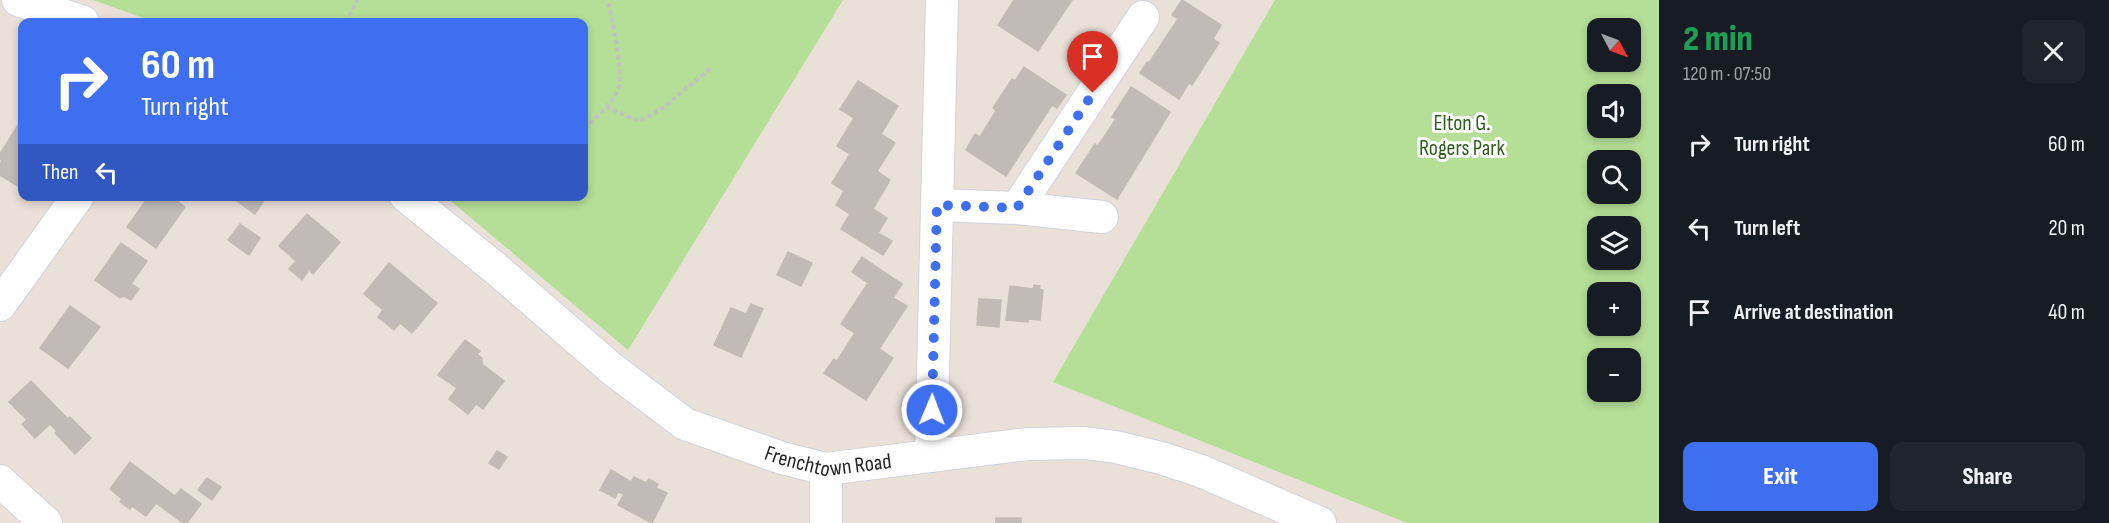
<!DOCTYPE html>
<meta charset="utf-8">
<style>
:root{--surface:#171b24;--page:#20242c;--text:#f1f3f6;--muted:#9ea1a6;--accent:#3e6ff0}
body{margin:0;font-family:"Sofia Sans Condensed",sans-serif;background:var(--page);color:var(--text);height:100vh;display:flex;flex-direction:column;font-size:22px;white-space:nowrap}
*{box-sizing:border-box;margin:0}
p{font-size:20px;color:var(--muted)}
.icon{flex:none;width:33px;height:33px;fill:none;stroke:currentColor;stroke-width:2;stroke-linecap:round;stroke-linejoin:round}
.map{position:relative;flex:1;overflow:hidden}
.sheet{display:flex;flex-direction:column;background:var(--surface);width:450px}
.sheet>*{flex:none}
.hud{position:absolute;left:18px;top:18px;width:570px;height:183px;border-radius:12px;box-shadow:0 3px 9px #0003;background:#3e6ff0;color:#fff;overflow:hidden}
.needle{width:39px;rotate:131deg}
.controls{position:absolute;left:1587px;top:18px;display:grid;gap:12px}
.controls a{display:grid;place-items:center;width:54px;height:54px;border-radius:12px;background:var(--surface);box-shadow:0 3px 9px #0003;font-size:30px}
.pin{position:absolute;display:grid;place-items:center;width:51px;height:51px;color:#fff;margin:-62px -26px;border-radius:50% 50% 50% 0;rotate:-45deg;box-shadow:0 0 6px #0007}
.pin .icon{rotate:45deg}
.me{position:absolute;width:66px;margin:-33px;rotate:1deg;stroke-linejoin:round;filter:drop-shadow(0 0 4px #0008)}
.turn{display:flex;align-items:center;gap:21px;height:126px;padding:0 24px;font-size:27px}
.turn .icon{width:78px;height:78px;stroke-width:2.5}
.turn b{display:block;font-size:42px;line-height:51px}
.then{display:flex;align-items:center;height:57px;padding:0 24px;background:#0003;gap:12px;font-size:22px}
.round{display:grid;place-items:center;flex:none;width:63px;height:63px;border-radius:12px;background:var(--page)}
.overview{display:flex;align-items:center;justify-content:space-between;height:102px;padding:0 24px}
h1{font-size:36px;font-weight:800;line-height:45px;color:#1e9e55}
.action{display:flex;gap:12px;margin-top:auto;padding:12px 24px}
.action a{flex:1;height:69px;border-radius:12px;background:var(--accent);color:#fff;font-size:24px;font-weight:800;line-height:69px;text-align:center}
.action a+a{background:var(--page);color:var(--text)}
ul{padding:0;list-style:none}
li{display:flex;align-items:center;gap:18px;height:84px;padding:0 24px}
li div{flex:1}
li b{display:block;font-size:22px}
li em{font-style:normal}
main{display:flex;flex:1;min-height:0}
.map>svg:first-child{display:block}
.green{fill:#b5de96;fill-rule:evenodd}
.building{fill:#c1bab5;stroke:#c3bcb2;stroke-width:1.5}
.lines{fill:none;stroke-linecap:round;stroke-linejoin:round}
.minor-casing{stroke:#ced3df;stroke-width:34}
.path{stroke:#c2c2c2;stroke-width:4;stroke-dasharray:4.5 3;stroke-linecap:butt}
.minor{stroke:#fff;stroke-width:32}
.route{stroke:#3e6ff0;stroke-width:10;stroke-dasharray:0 18}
.labels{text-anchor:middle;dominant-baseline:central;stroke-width:6;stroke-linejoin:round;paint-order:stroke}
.park-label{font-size:22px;fill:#305e1c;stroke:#fff}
.street-label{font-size:22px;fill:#262626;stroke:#fff}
</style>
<main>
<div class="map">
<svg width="1659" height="523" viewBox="0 0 1659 523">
<rect width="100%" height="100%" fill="#e9e0d8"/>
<g class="green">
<path d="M93 0H843L628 350 446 197 584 196V22H155Z"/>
<path d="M1275 0H1659V523H1407L1053 382ZM1598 28H1630V62H1598ZM1598 94H1630V128H1598ZM1598 160H1630V194H1598ZM1598 226H1630V260H1598ZM1598 292H1630V326H1598ZM1598 358H1630V392H1598Z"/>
</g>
<g class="building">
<path d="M1014 0H1072L1038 51 998 25Z"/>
<path d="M1182 0 1221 25 1213 39 1219 43 1192 85 1189 83 1179 99 1140 73 1147 62 1149 63 1178 19 1172 15Z"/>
<path d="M1024 67 1066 95 1057 108 1052 105 1006 176 966 150 975 134 980 137 996 111 993 108 1012 79 1015 81Z"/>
<path d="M858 81 898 106 881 134 895 143 877 171 890 180 873 209 887 218 878 233 892 241 883 255 841 229 850 214 836 205 844 191 832 183 850 154 837 146 854 118 840 109Z"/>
<path d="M1131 87 1170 112 1117 199 1076 173 1095 144 1098 146 1116 119 1112 117Z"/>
<path d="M18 125 22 128V182L19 187 0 175V164L2 161 0 159V154Z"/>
<path d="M149 196H170L185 207 156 248 127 227Z"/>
<path d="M230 196H267L255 214Z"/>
<path d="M307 214 340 242 313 274 309 270 302 280 289 269 296 261 279 246Z"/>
<path d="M240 224 260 238 249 255 228 240Z"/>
<path d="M121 243 147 261 131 284 139 289 131 300 124 296 120 298 95 280Z"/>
<path d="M788 252 812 263 801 286 777 275Z"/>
<path d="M862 257 902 284 893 298 907 306 879 349 893 358 866 400 824 373 834 359 837 361 855 333 841 324 868 283 852 272Z"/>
<path d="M389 263 437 303 412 333 400 323 394 330 378 317 383 310 364 294Z"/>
<path d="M1034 285 1040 286 1039 289 1043 290 1040 320 1028 319V322L1006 320 1010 286 1033 289Z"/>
<path d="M979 299 1001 300 999 327 977 325Z"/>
<path d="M751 304 763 309 741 357 714 345 731 308 746 314Z"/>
<path d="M70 306 100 327 68 368 40 348Z"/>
<path d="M465 340 480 351 477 354 482 358V364L504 381 483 409 476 404 468 414 449 399 457 388 438 375Z"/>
<path d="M31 381 68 419 70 417 91 438 75 454 55 433 57 431 50 424 35 438 22 424 27 420 9 402Z"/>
<path d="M497 451 507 457 499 469 489 463Z"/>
<path d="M130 462 175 496 181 489 201 504 187 523H183L156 503 146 516 132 506 130 509 120 502 122 499 110 489Z"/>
<path d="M611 470 631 482 634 477 646 483 649 479 658 484 656 488 667 493 652 523 618 505 624 494 618 492 615 498 600 490Z"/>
<path d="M207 478 221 487 212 500 198 490Z"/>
<rect x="996" y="518" width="25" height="5"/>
</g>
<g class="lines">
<defs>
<g id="minor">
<path d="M18 0 83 22"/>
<path id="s1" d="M406 196 495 268 612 369 685 424 782 458 826 469 1028 444 1085 443 1116 447 1161 458 1201 471 1320 523"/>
<path d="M937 205 1017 208 1102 217"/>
<path d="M1017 208 1143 17"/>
<path d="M0 305 78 196"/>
<path d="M931 456 942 0"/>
<path d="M826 469V523"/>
<path d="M0 481 46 523"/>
</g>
</defs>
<use href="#minor" class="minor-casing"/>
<g class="path">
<path d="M345 22 358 0"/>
<path d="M606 107 639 121 663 108 712 67"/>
<path d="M584 128C597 117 613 103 619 87 623 76 612 11 607 0"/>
</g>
<use href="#minor" class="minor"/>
</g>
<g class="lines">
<path class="route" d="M932 410 937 205 1017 208 1093 93"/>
</g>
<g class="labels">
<g class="park-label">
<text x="1462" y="123">Elton G.<tspan x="1462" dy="25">Rogers Park</tspan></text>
</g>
<g class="street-label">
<text stroke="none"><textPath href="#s1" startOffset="510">Frenchtown Road</textPath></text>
</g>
</g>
</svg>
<div class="controls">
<a><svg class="needle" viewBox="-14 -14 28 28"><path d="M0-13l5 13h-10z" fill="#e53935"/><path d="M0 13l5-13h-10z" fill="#9ea1a6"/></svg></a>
<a><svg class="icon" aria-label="sound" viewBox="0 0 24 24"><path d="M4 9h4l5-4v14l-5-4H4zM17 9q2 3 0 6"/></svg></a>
<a><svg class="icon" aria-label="search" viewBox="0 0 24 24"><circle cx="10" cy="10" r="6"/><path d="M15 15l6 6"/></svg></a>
<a><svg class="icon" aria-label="layers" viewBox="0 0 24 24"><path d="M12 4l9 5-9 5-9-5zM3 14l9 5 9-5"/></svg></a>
<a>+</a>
<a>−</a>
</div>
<div class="pin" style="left:1093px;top:93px;background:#d93025"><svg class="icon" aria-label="arrive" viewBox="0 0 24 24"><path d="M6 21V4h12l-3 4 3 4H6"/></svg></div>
<svg class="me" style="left:932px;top:410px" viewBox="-20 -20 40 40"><circle r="17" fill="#3e6ff0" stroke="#fff" stroke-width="3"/><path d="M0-11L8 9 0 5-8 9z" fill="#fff"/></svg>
<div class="hud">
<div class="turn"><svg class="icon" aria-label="right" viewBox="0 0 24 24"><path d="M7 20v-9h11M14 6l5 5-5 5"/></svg><div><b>60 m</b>Turn right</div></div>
<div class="then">Then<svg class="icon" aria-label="left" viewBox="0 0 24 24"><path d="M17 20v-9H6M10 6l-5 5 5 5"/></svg></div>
</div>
</div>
<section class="sheet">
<div class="overview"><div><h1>2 min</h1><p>120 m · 07:50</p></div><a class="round"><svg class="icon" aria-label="close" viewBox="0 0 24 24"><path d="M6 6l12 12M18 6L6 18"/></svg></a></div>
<ul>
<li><svg class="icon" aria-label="right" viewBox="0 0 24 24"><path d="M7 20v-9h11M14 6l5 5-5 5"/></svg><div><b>Turn right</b></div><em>60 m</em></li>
<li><svg class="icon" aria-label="left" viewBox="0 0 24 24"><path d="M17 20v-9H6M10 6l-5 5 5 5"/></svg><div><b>Turn left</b></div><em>20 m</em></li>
<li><svg class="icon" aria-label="arrive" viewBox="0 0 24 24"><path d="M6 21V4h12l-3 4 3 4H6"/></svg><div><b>Arrive at destination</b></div><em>40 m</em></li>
</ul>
<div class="action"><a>Exit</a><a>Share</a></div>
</section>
</main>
